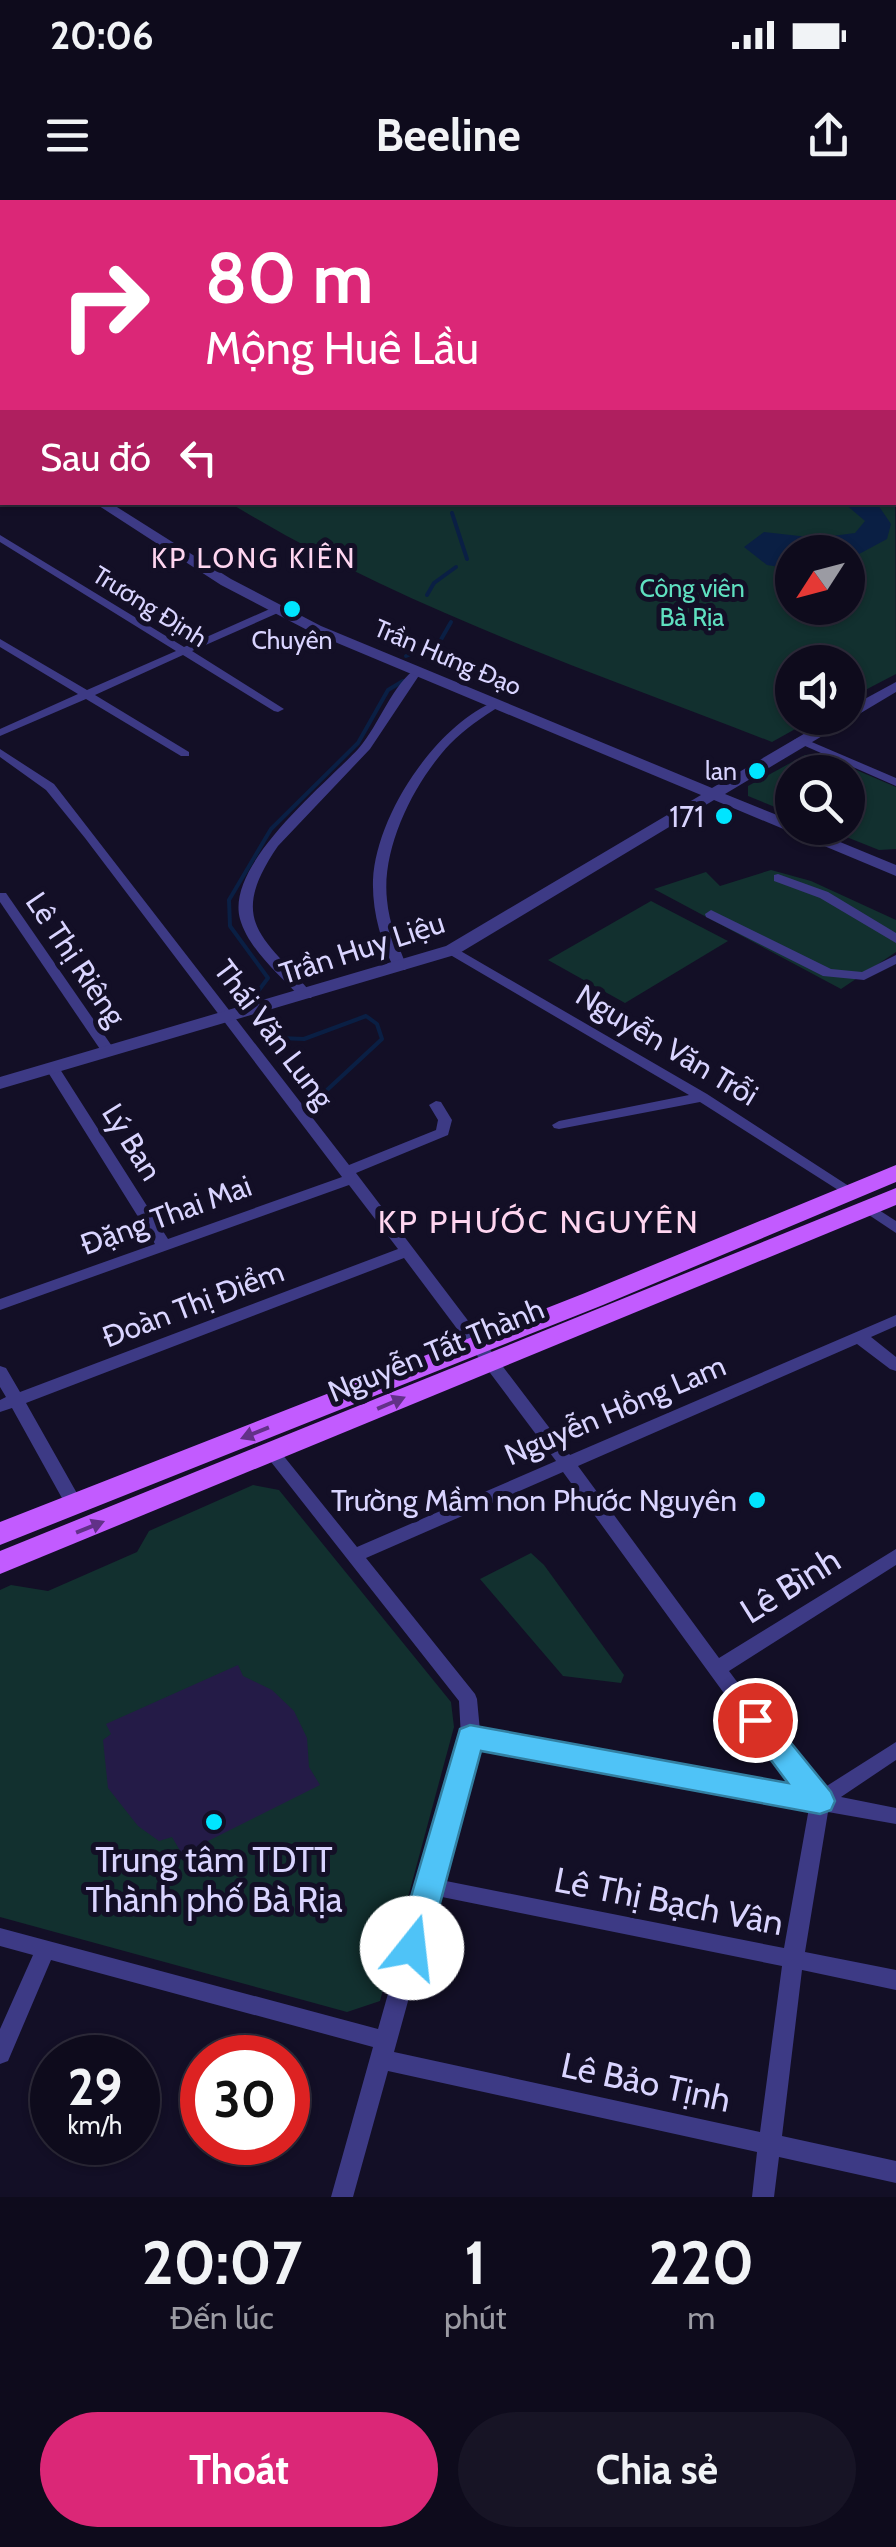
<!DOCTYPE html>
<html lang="vi">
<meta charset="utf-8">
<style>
:root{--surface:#0e0b1c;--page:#171425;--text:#f1f3f6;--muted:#9b9ba3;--line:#2e2b3b;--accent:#db2777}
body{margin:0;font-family:Cabin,sans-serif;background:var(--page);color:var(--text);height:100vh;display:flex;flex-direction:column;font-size:38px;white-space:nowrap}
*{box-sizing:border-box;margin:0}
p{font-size:32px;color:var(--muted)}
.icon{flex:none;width:55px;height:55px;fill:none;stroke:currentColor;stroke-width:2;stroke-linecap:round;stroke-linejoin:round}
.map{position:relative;height:1997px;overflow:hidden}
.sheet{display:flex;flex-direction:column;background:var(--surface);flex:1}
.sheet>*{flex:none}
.top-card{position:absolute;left:0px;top:0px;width:898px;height:305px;box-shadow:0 2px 8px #0004,0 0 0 2px var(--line);background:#db2777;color:#fff;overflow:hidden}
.needle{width:65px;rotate:234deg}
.buttons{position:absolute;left:775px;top:335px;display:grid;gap:20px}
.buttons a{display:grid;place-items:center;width:90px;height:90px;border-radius:50%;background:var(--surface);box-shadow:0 2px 8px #0004,0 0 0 2px var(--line);font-size:50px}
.speed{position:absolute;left:30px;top:1835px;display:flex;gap:20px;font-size:50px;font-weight:700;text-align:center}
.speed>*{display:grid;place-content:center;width:130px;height:130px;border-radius:50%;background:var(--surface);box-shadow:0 2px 8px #0004,0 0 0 2px var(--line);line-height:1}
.speed small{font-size:25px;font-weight:400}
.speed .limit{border:15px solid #d22;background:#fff;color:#111}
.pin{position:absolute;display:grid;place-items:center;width:85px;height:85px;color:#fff;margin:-42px;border:5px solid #fff;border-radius:50%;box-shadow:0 2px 10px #0007}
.me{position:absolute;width:110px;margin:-55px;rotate:16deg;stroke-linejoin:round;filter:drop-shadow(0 0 8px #0008)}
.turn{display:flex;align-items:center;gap:35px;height:210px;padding:0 40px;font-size:45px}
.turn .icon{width:130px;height:130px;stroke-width:2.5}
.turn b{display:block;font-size:70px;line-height:85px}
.then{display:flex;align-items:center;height:95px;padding:0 40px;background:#0003;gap:20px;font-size:38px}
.eta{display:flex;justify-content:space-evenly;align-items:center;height:170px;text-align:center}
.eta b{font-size:60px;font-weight:700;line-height:70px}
.primary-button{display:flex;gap:20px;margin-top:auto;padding:20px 40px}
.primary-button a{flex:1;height:115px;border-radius:60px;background:var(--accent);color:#fff;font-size:40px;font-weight:700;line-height:115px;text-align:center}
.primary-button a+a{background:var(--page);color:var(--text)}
.status{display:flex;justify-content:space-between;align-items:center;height:70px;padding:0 50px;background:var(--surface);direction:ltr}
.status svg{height:28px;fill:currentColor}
header{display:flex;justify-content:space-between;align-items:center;height:130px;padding:0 40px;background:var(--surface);font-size:45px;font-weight:700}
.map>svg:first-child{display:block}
.green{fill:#12302f;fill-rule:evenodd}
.water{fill:#0a1f44}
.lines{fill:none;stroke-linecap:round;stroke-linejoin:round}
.stream{stroke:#0a1f44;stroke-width:4}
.building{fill:#241b47}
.minor{fill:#3d3a85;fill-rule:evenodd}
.tertiary{fill:#3d3a85;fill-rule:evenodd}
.primary{fill:#c25bff;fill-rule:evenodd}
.oneway{fill:#623188}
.route{fill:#4fc3f7;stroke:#337fa1;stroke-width:2.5}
.poi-dot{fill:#00e5ff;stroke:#130f26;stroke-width:4}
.labels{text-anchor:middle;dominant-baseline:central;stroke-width:10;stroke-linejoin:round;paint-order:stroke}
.far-park-label{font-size:25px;fill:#5fe0c0;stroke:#130f26}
.far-street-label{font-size:25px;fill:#d9d4ff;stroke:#130f26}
.far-poi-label{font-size:25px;fill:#d9d4ff;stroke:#130f26}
.far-neighbourhood-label{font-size:28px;letter-spacing:2.5px;fill:#ffd6f0;stroke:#130f26}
.poi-label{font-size:30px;fill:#d9d4ff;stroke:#130f26;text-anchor:end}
.street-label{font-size:30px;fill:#d9d4ff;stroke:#130f26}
.neighbourhood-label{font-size:32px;letter-spacing:2.5px;fill:#ffd6f0;stroke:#130f26}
.near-street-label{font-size:35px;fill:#d9d4ff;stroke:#130f26}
.near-poi-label{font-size:35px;fill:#d9d4ff;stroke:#130f26}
</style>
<div class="status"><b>20:06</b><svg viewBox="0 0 49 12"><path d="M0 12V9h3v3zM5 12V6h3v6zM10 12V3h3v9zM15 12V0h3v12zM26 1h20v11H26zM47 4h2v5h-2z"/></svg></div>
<header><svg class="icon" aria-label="menu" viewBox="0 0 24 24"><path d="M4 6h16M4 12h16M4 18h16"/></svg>Beeline<svg class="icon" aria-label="share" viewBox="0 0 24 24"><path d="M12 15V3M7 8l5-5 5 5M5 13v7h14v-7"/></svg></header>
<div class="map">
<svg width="896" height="1997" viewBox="0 0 896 1997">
<rect width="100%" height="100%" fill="#130f26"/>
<g class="green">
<path d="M895 255 896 474 848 499V462H792V518H815L772 542C587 470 400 407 230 303L895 302ZM792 352H848V408H792Z"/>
<path d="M819 554 896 587V649L879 650 824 628H848V572H792V614L748 596V586L805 555Z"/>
<path d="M771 670 811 681 896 720V752L841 789 654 689 706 672 720 686Z"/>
<path d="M651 701 728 741 625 803 548 760Z"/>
<path d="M253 1285 279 1290 451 1502 454 1527 380 1801 347 1812 0 1717V1390L11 1385 48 1391 137 1352 149 1331Z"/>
<path d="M531 1353 544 1365 624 1475 621 1483 563 1476 480 1379Z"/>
</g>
<path class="water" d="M844 303 878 305 891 324 887 339 848 360V352H792V369L767 365 744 347 764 332 817 338 855 333 865 321Z"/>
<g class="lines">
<g class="stream">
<path d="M452 313 467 359"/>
<path d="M427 395 434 383 456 367"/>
<path d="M406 456 439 443 451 422"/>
<path d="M250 802 268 778 230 726 229 700 271 629 358 543 388 490 403 481"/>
<path d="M277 824 269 833 280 838 304 839 366 816 377 824 382 839 327 890 320 905"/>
</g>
</g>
<path class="building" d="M238 1465 243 1476 272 1490 294 1511 307 1538 309 1567 320 1585 182 1654 172 1637 159 1641 138 1626 108 1588 103 1540 111 1534 106 1524Z"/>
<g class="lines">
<g class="minor">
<path d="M0 0 12 2 0 3Z"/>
<path d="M50 0H58L59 2H52Z"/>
<path d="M119 0H127L128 2H121Z"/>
<path d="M293 0H301L302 2H295Z"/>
<path d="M357 0H365L366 2H359Z"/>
<path d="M428 0H436L437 2H430Z"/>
<rect x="895" y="62" width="1" height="4"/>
<rect x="895" y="101" width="1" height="4"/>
<rect x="895" y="118" width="1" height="4"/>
<path d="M895 172 896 173V179L895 178Z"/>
<path d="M895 239 896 240V246L895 245Z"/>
<path d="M0 335 184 447 272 408H280V412L192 451 284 509 278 512 274 511 183 455 95 495 189 552V556H181L86 499 0 536V529L78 494 0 447V439L87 490 176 451 0 342Z"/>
<path d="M417 468 422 471 370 549 278 646C225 723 265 737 313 795L311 798H301C280 775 249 750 240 719 225 664 325 585 359 548 379 525 393 483 417 468Z"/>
<path d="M496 501 502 504 500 506C482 517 465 529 450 544 415 581 381 647 387 700 389 723 398 745 407 767L405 770H395C381 743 372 711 373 680 376 615 436 525 496 501Z"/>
<path d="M800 537 896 578V586L796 542 794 540Z"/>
<path d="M0 549 54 584 349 965 436 930 438 920 429 905 436 901 441 902 452 920 448 935 356 973 570 1255 896 1115V1126L871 1137 896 1157V1171L890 1169 857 1144 578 1266 719 1458 896 1349V1365L729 1471 799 1565 822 1589 896 1542V1560L841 1597 896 1608V1624L828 1612 805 1752 896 1770V1790L802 1770 782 1936 896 1961V1983L779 1957 774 1997H752L757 1952 388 1871 353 1997H331L373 1847 51 1760 8 1861 0 1864V1829L33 1755 0 1746V1728L378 1829 461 1537 459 1501 264 1253 266 1249H278L357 1347 556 1261 404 1058 26 1203 83 1304 80 1309 74 1310 68 1309 12 1208 0 1212V1200L6 1197 0 1187V1166L6 1168 20 1192 398 1049 349 985 0 1110V1099L155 1044 46 869 48 866H58L168 1039 342 977 85 638 46 590 0 557ZM563 1272 785 1577 797 1589 480 1531 477 1499 475 1494 366 1358ZM478 1546 809 1608 784 1748 441 1680ZM437 1696 782 1766 760 1932 394 1852Z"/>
<path d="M778 674 828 692 896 733V743L820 698 774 681V675Z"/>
<path d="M0 693H6L116 852 114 855H104L0 702Z"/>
<path d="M711 710 831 769 862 772 896 755V764L864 780 823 776 706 717 705 714Z"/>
<path d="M452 746 707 894 858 992 856 995H846L700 902 559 929 554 928 552 925 559 921 689 895 447 753 445 750Z"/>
<path d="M868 1003 896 1021V1033L863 1011 860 1008Z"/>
</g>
<g class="tertiary">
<path d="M219 0H229L230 2H220Z"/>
<path d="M0 235 2 236V245L0 244Z"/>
<path d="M2 284V292L0 293V285Z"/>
<path d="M93 302H109L231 379 321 426 712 588 831 518H848V508L896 482V492L725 594 792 621V628H806L896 665V676L714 600 458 754 0 889V877L446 746 701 595 311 432 221 385Z"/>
</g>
<g class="primary">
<path d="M896 965V982L603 1105 0 1345V1322L585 1093Z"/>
<path d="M896 988V1005L0 1374V1351Z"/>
</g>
</g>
<defs><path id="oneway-solid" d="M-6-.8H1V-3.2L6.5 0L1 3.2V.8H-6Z" transform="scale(2.5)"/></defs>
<g class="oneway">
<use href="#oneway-solid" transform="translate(391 1203) rotate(-23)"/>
<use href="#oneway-solid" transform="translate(255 1233) rotate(158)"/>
<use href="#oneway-solid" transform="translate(90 1327) rotate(-22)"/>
</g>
<path class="route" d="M755 1508 765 1511 831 1592 835 1601 831 1610 820 1614 481 1551 428 1748 423 1758 412 1762 401 1758 396 1748 460 1529 470 1525 788 1583 741 1520 745 1511Z"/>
<g class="poi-dot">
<circle cx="292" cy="409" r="10"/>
<circle cx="757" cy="571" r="10"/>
<circle cx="724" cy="616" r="10"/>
<circle cx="757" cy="1300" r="10"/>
<circle cx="214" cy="1622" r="10"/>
</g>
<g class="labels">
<g class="far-park-label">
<text x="692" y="388">Công viên<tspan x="692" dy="29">Bà Rịa</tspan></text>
</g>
<g class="far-street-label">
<text transform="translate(150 406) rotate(32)">Trương Định</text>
<text transform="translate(448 457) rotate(23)">Trần Hưng Đạo</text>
</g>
<g class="far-poi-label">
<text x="292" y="440">Chuyên</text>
<text x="737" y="571" text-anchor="end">lan</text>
</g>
<g class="far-neighbourhood-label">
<text x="254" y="358">KP LONG KIÊN</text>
</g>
<g class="poi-label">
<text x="704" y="616">171</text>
<text x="737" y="1300">Trường Mầm non Phước Nguyên</text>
</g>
<g class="street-label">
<text transform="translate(362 748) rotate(-18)">Trần Huy Liệu</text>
<text transform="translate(76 759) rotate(56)">Lê Thị Riêng</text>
<text transform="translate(274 834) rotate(53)">Thái Văn Lung</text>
<text transform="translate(667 845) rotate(31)">Nguyễn Văn Trỗi</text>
<text transform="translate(132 942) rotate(58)">Lý Ban</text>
<text transform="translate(166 1015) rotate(-20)">Đặng Thai Mai</text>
<text transform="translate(193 1104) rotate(-21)">Đoàn Thị Điểm</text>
<text transform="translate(436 1150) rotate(-22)">Nguyễn Tất Thành</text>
<text transform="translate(615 1210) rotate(-23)">Nguyễn Hồng Lam</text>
</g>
<g class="neighbourhood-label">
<text x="539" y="1021">KP PHƯỚC NGUYÊN</text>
</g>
<g class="near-street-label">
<text transform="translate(790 1385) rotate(-32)">Lê Bình</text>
<text transform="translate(669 1701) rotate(11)">Lê Thị Bạch Vân</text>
<text transform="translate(646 1882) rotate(12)">Lê Bảo Tịnh</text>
</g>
<g class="near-poi-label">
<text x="214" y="1659">Trung tâm TDTT<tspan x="214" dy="40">Thành phố Bà Rịa</tspan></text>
</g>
</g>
</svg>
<div class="buttons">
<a><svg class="needle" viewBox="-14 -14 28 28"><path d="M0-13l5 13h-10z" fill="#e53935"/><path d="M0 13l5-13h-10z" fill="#9b9ba3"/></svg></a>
<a><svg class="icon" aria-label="sound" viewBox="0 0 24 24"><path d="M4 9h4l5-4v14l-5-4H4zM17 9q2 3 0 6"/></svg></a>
<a><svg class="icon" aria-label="search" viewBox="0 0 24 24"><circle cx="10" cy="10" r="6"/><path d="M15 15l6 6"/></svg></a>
</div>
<div class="speed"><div>29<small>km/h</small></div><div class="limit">30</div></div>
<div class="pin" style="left:755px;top:1520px;background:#d93025"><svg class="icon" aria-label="arrive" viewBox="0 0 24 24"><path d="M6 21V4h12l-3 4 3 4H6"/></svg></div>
<svg class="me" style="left:412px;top:1748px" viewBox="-20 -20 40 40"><circle r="19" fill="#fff"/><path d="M0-13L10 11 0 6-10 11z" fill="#4fc3f7"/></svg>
<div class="top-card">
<div class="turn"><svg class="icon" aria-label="right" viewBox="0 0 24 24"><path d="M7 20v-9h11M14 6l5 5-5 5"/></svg><div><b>80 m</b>Mộng Huê Lầu</div></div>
<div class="then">Sau đó<svg class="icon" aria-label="left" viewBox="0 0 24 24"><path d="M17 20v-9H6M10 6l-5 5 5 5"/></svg></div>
</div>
</div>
<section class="sheet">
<div class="eta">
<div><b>20:07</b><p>Đến lúc</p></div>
<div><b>1</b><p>phút</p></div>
<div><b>220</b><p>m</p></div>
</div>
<div class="primary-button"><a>Thoát</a><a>Chia sẻ</a></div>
</section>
